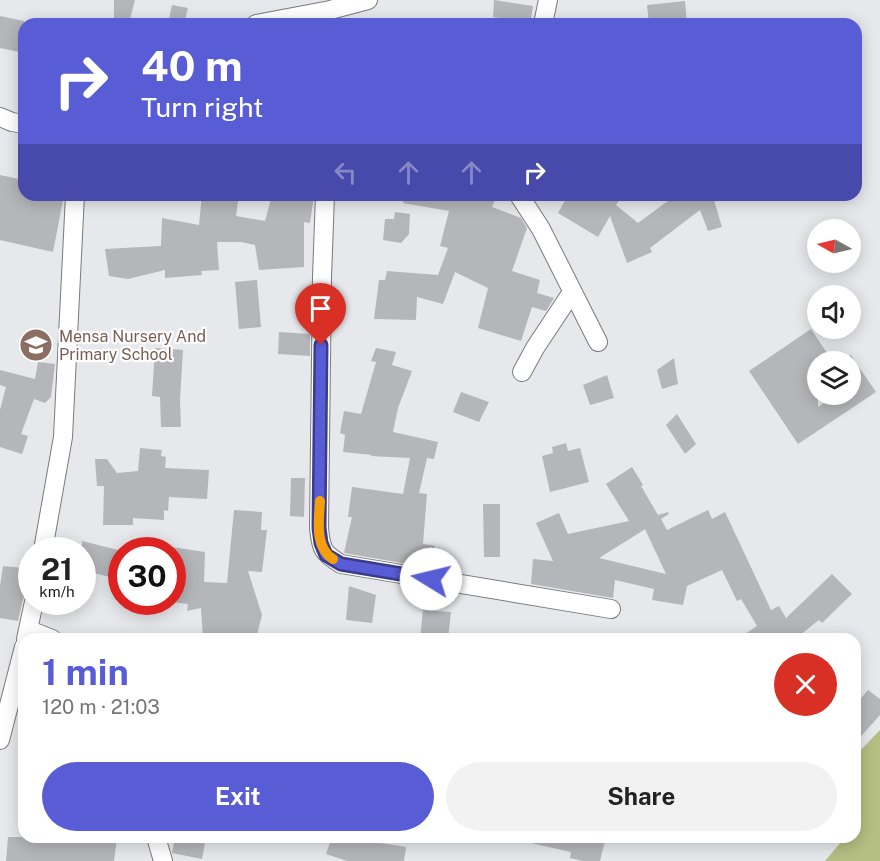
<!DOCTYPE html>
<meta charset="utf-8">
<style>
:root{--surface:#fff;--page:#f2f2f2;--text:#222;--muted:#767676;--accent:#595dd5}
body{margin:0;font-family:"Public Sans",sans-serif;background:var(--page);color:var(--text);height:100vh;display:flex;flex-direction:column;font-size:22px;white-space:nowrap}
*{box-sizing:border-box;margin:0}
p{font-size:20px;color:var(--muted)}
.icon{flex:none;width:33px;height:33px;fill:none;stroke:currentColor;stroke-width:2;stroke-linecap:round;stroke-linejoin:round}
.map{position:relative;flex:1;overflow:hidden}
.drawer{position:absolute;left:18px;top:633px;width:843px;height:210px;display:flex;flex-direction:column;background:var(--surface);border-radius:18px;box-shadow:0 3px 15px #0003}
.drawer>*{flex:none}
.banner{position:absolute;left:18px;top:18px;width:844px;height:183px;border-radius:18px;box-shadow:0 3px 15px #0003;background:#595dd5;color:#fff;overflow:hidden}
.needle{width:39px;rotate:278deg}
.fabs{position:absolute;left:807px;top:219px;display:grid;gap:12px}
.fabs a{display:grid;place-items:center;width:54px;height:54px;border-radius:50%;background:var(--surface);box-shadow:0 3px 15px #0003;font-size:30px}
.speed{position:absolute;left:18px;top:537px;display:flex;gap:12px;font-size:30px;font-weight:700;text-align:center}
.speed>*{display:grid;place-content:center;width:78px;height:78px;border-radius:50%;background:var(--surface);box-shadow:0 3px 15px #0003;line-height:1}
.speed small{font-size:15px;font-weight:400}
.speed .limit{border:9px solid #d22;background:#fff;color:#111}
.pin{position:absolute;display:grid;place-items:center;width:51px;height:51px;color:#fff;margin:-62px -26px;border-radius:50% 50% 50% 0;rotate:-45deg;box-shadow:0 0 6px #0007}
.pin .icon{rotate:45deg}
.me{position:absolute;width:66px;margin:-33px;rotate:279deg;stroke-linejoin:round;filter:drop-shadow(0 0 4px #0008)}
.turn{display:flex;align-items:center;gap:21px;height:126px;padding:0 24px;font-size:27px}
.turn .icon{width:78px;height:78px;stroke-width:2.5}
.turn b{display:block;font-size:42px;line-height:51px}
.lanes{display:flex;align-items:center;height:57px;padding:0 24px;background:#0003;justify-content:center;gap:30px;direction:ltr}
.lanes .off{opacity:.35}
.round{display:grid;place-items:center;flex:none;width:63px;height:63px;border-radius:32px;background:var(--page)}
.overview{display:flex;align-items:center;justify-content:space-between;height:102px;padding:0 24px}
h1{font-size:36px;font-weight:700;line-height:45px;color:var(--accent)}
.cta{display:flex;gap:12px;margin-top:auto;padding:12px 24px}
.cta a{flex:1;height:69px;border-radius:36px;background:var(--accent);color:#fff;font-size:24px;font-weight:700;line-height:69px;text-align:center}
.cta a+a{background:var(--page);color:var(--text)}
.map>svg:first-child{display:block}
.forest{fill:#b5be83}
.building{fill:#b5b6b9;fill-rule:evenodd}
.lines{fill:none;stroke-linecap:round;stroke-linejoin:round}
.street-casing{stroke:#797a7d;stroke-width:20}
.street{stroke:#fff;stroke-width:18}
.route-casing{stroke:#3a3c8a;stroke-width:15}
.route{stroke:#595dd5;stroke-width:10}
.slow{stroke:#f59e0b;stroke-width:10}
.labels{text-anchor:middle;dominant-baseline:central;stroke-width:4.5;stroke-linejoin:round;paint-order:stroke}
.education-label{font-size:16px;fill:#785e54;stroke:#fff;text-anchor:start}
</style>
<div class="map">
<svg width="880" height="861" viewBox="0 0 880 861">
<rect width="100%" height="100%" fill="#e6e8eb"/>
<path class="forest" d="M880 730V861H825L841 842V837H855V756Z"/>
<g class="building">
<path d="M114 0H135L129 23 114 20Z"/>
<path d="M494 0 533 6 530 24H516V20L493 17Z"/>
<path d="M685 1 687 24H649L647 5Z"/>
<path d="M172 5 188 8 184 24H168Z"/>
<path d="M0 16 24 21V53L0 48Z"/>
<path d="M0 175 24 180V195H64L53 252 0 240Z"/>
<path d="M202 195H239L236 216 265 221 272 195H314L310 223 304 222V267L259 270 255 245 241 242H217L219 270 201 271 202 275 165 278V270L128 279 109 276 105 249 161 246 162 218 199 225Z"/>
<path d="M404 195H497L492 207 521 218 527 228 512 271 540 280 537 293 554 298 546 311 532 307 521 341 478 328 488 288 455 272 443 304 417 297 416 320 374 319 379 280H385L387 271 438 275 448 248 440 246 449 211 403 203Z"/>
<path d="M568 195H622L616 205 638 223 676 195H721L714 200 722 227 708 231 700 210 650 248 652 252 627 263 610 216 598 237 558 213Z"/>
<path d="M395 212 410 214 409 234 401 243 383 240 385 219H394Z"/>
<path d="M257 280 261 327 239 329 235 282Z"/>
<path d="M811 329 833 362H818V407L836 394H850V354L876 392 798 444 749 371Z"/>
<path d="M279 332 310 334V356L278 354Z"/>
<path d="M155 348 183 350 180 400 181 427H161L160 397 152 396Z"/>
<path d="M376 348 396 352 392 365 412 371 398 408 393 432 438 442 434 459 427 458 419 493 427 494 423 544 435 546 431 568 344 553 352 517H348L352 487 403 494 410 458 371 456 372 455 343 452 345 435 340 433 344 411 361 414 376 362 371 361Z"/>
<path d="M674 358 678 384 662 389 657 370Z"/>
<path d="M38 362 55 364 51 397 45 403 34 399 21 434 28 436 22 454 0 447V410L6 387 0 385V370L35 379Z"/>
<path d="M607 375 614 398 590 405 583 385Z"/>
<path d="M461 392 489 402 479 422 453 412Z"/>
<path d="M677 414 696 444 685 454 666 425Z"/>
<path d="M566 443 568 451 580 448 589 482 550 492 542 456 553 453 552 447Z"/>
<path d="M140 448 162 450 161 456 166 457 165 468 209 470 207 499 169 497 168 511 164 510V520L133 518V525H103L104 486H97L95 459H107L117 473 138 471Z"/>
<path d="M632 467 643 485 641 486 658 515 668 512 669 514 661 519 667 530 708 510 712 519 725 512 771 610 779 606 786 618 832 574 852 594 822 623 819 620 795 639H737L757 626 741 599 737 601 722 570 687 586 683 605 652 600 654 589 615 580 613 598 531 584 533 559 553 561 536 523 559 513 568 534 629 521 606 484ZM645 529 666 574 599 558 639 533Z"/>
<path d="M291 478H305L304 517 290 516Z"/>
<path d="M483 504H500V557H484Z"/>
<path d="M234 510 262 512 261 530H267L262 572 248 571 262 615 257 635 240 639H203L201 608 187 611 188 604 172 602V547L205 552 204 582 227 583Z"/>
<path d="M82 541 122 551V580L82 570Z"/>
<path d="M3 566 32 569 31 591 26 594 23 599 18 621 0 618V586Z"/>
<path d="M349 586 376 595 372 623 346 620Z"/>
<path d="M423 610 451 612 448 639H420Z"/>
<path d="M868 690 880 699V715L855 743V705Z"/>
<path d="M8 837H117L114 861H6Z"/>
<path d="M175 837H206L202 859 172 853Z"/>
<path d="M332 837H355L354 839 406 847 404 861H347L326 854Z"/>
<path d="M532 837H606L600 861H582L570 858 571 852 531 843Z"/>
</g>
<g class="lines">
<defs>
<g id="street">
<path d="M256 24 330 10 368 0"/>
<path d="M543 24 548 0"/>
<path d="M0 117 12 122 24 124"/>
<path d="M325 195 322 277 319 528C321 550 323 553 341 564L611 609"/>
<path d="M519 195 541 229 598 342"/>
<path d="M522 372 535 348 572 292"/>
<path d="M43 550 63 437 75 195"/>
<path d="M29 630 52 639"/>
<path d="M26 639 34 602"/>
<path d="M0 740 24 647"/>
<path d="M156 837 163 861"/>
</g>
</defs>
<use href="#street" class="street-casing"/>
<use href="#street" class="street"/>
</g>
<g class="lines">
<defs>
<path id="route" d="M321 345 319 528 321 543 326 555 341 564 431 579"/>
</defs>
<use href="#route" class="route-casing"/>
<use href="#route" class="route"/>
<path class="slow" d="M320 501C319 520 314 547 333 559"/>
</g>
<defs>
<symbol id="school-disc" viewBox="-11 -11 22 22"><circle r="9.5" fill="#8d6e63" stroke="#fff"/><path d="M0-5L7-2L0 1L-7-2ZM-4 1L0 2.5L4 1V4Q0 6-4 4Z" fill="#fff"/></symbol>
</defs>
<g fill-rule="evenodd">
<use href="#school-disc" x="17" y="326" width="38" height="38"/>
</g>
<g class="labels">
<g class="education-label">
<text x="59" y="336">Mensa Nursery And<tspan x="59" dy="18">Primary School</tspan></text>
</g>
</g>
</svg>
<div class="fabs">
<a><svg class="needle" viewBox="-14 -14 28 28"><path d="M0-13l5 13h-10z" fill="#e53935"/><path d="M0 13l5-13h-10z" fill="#767676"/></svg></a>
<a><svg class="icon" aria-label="sound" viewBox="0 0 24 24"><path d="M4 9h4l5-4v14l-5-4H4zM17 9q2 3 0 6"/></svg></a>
<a><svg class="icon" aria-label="layers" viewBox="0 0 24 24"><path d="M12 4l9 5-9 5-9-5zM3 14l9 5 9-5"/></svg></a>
</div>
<div class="speed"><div>21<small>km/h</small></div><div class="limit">30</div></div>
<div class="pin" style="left:321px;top:345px;background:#d93025"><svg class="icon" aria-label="arrive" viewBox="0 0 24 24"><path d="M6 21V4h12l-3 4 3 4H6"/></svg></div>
<svg class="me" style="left:431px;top:579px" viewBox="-20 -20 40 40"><circle r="19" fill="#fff"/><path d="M0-13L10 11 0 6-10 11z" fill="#595dd5"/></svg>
<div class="banner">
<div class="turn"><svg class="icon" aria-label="right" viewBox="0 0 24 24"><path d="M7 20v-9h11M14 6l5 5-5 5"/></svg><div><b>40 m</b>Turn right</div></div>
<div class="lanes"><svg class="icon off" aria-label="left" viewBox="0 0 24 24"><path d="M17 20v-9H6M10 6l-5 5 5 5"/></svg><svg class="icon off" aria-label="ahead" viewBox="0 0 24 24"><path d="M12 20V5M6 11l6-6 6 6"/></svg><svg class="icon off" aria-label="ahead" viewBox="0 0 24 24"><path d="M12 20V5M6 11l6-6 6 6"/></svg><svg class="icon" aria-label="right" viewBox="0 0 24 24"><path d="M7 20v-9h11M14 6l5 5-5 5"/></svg></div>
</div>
<section class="drawer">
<div class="overview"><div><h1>1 min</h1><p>120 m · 21:03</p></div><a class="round" style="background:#d93025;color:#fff"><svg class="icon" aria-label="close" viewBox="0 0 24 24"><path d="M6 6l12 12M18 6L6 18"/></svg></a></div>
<div class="cta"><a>Exit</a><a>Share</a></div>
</section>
</div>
